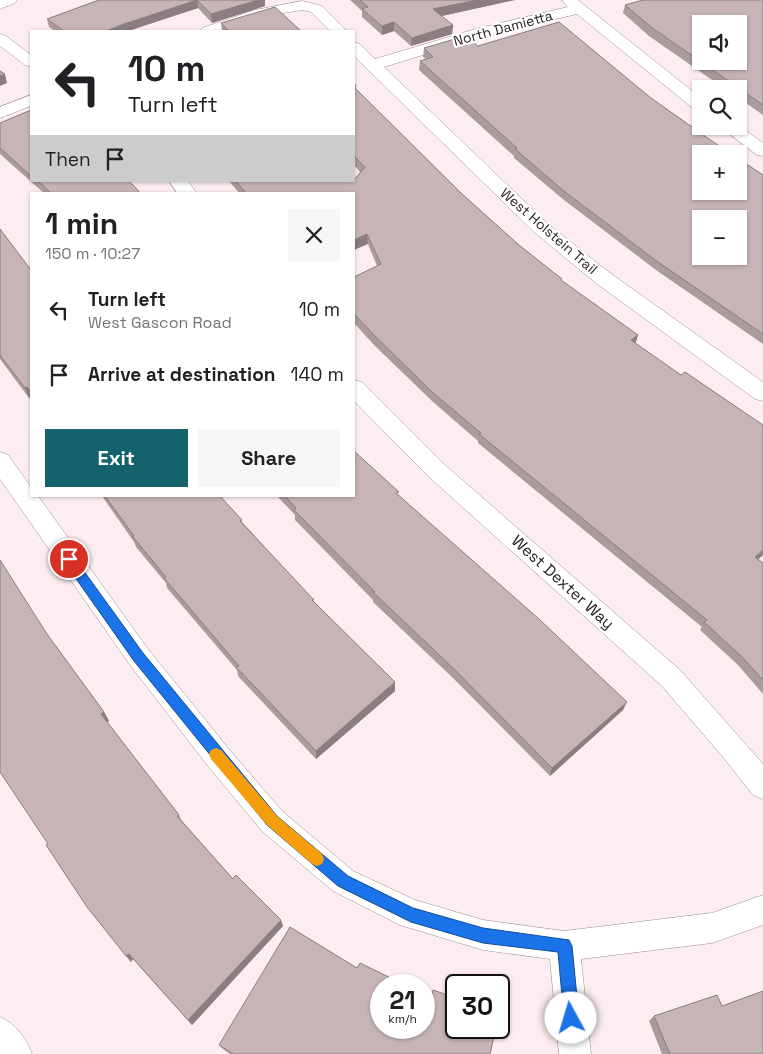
<!DOCTYPE html>
<meta charset="utf-8">
<style>
:root{--surface:#fff;--page:#f6f6f6;--text:#202124;--muted:#757577;--accent:#14626b}
body{margin:0;font-family:"Space Grotesk",sans-serif;background:var(--page);color:var(--text);height:100vh;display:flex;flex-direction:column;font-size:19px;white-space:nowrap}
*{box-sizing:border-box;margin:0}
p{font-size:16px;color:var(--muted)}
.icon{flex:none;width:28px;height:28px;fill:none;stroke:currentColor;stroke-width:2;stroke-linecap:round;stroke-linejoin:round}
.map{position:relative;flex:1;overflow:hidden}
.side{position:absolute;left:30px;top:192px;width:325px;height:305px;display:flex;flex-direction:column;background:var(--surface);border-radius:0px;box-shadow:0 1px 4px #0004}
.side>*{flex:none}
.hud{position:absolute;left:30px;top:30px;width:325px;height:152px;border-radius:0px;box-shadow:0 1px 4px #0004;background:#fff;color:var(--text);overflow:hidden}
.fabs{position:absolute;left:692px;top:15px;display:grid;gap:10px}
.fabs a{display:grid;place-items:center;width:55px;height:55px;border-radius:0px;background:var(--surface);box-shadow:0 1px 4px #0004;font-size:25px}
.speed{position:absolute;left:370px;top:974px;display:flex;gap:10px;font-size:25px;font-weight:700;text-align:center}
.speed>*{display:grid;place-content:center;width:65px;height:65px;border-radius:50%;background:var(--surface);box-shadow:0 1px 4px #0004;line-height:1}
.speed small{font-size:12px;font-weight:400}
.speed .limit{border:2px solid #111;border-radius:8px;background:#fff;color:#111}
.pin{position:absolute;display:grid;place-items:center;width:42px;height:42px;color:#fff;margin:-21px;border:2px solid #fff;border-radius:50%;box-shadow:0 1px 5px #0007}
.me{position:absolute;width:55px;margin:-28px;rotate:354deg;stroke-linejoin:round;filter:drop-shadow(0 0 4px #0008)}
.turn{display:flex;align-items:center;gap:18px;height:105px;padding:0 15px;font-size:22px}
.turn .icon{width:65px;height:65px;stroke-width:2.5}
.turn b{display:block;font-size:35px;line-height:42px}
.then{display:flex;align-items:center;height:48px;padding:0 15px;background:#0003;gap:10px;font-size:19px}
.round{display:grid;place-items:center;flex:none;width:52px;height:52px;border-radius:0px;background:var(--page)}
.overview{display:flex;align-items:center;justify-content:space-between;height:85px;padding:0 15px}
h1{font-size:30px;font-weight:800;line-height:38px}
.action{display:flex;gap:10px;margin-top:auto;padding:10px 15px}
.action a{flex:1;height:58px;border-radius:0px;background:var(--accent);color:#fff;font-size:20px;font-weight:800;line-height:58px;text-align:center}
.action a+a{background:var(--page);color:var(--text)}
ul{padding:0;list-style:none}
li{display:flex;align-items:center;gap:15px;height:65px;padding:0 15px}
li div{flex:1}
li b{display:block;font-size:19px}
li em{font-style:normal}
.map>svg:first-child{display:block}
.lines{fill:none;stroke-linecap:round;stroke-linejoin:round}
.street-casing{stroke:#9e8b8e;stroke-width:1}
.street{fill:#fff;fill-rule:evenodd}
.wall{fill:#ab9b9d}
.shaded-wall{fill:#8b7e80}
.building{fill:#c7b4b7;stroke:#8b7e80;fill-rule:evenodd}
.route{fill:#1a73e8;stroke:#114b97}
.slow{fill:#f59e0b}
.labels{text-anchor:middle;dominant-baseline:central;stroke-width:4.5;stroke-linejoin:round;paint-order:stroke}
.far-street-label{font-size:14px;fill:#292223;stroke:#fff}
.street-label{font-size:16px;fill:#292223;stroke:#fff}
</style>
<div class="map">
<svg width="763" height="1054" viewBox="0 0 763 1054">
<rect width="100%" height="100%" fill="#feedf0"/>
<g class="lines">
<defs>
<g id="street">
<path d="M0 0H17L15 3 0 9Z"/>
<path d="M562 0H578L701 98V111L695 110 577 14 488 35 384 67 548 224 610 273 763 382V401L755 399 596 283 534 232 354 56V42L360 44 375 59 479 28 568 7Z"/>
<path d="M302 1 322 6 347 31H330L311 12 302 10 265 16 221 31H199L202 28 255 10Z"/>
<path d="M0 34 6 36 31 55V67L25 65 0 46Z"/>
<path d="M31 95V106L0 118V107Z"/>
<path d="M719 126H739L763 143V156L757 155Z"/>
<path d="M169 181H188L197 194H178Z"/>
<path d="M354 380 362 382 445 465 680 670 763 764V799L753 795 723 757 662 686 429 477 354 401Z"/>
<path d="M0 452 8 455 31 487V496H38L148 649 228 748 282 811 353 871 415 900 483 920 564 931 712 913 763 895V925L712 943 581 959 591 1054H559L550 959 483 950 400 925 333 891 262 831 208 766 130 665 0 479Z"/>
<path d="M0 1017C16 1024 26 1038 32 1054H0Z"/>
</g>
</defs>
<use href="#street" class="street-casing"/>
<use href="#street" class="street"/>
</g>
<g class="wall">
<path d="M99 0H265V6L212 23 198 8 128 31H55L49 27 47 19Z"/>
<path d="M350 0H515L441 16 453 25 452 34 411 46 394 31 382 35 362 17V11Z"/>
<path d="M763 0V115L739 98V89H725L649 36 623 13 625 5Z"/>
<path d="M221 23 301 31H222Z"/>
<path d="M478 46 651 98 709 139 763 175V344L656 270 564 200 514 158V156L419 70 420 61 426 59 423 57 424 48Z"/>
<path d="M354 83 356 86V89L462 194 519 245 562 279V281L638 335 635 344 758 559 763 563V694L738 665 700 630 702 627 478 443V441L432 401 374 345 354 323V277L377 266 368 244 354 194H240L229 181H354L360 172 354 165Z"/>
<path d="M31 110V181H129L141 194H45L0 154V123Z"/>
<path d="M0 229 31 270V398V397L29 398 0 359Z"/>
<path d="M398 495 623 710 550 776 454 679 373 602V600L295 520V515L277 496Z"/>
<path d="M102 496H220L243 523 395 691 316 759 238 676 237 670 167 588 166 583 136 547 134 542Z"/>
<path d="M47 634 104 712 109 721 107 722 179 815 182 821 233 879 283 926 192 1025 133 959 131 962 48 844Z"/>
<path d="M722 1006 763 1054H662L649 1021 654 1016Z"/>
<path d="M219 1045 490 1054H230L223 1049Z"/>
</g>
<g class="shaded-wall">
<path d="M197 0 198 8 128 31H106L124 24Z"/>
<path d="M258 0H265V6L212 23 211 14Z"/>
<path d="M477 0H515L433 18V9Z"/>
<path d="M394 22V31L382 35V26Z"/>
<path d="M453 25 452 34 411 46 412 38Z"/>
<path d="M5 74 7 83 0 86V76Z"/>
<path d="M367 234 368 244 354 250V240Z"/>
<path d="M638 335 635 345 631 340Z"/>
<path d="M27 387 31 397 29 398 25 388Z"/>
<path d="M763 550V555L751 566 755 557Z"/>
<path d="M395 682V691L316 759V751Z"/>
<path d="M627 702 623 710 550 776 552 768Z"/>
<path d="M104 712 109 721 105 723 101 714Z"/>
<path d="M281 920 283 926 192 1025 188 1020Z"/>
<path d="M129 954 133 959 131 962 126 956Z"/>
</g>
<g class="building">
<path d="M99 0H258L211 14 197 0 124 24 106 31H64L47 19Z"/>
<path d="M360 0H477L433 9 453 25 412 38 394 22 382 26 362 9 368 7Z"/>
<path d="M643 0H763V105L651 27 625 5ZM701 24H739V61H701Z"/>
<path d="M275 7 301 31H229L221 23Z"/>
<path d="M559 22 651 98 709 139 731 154H701V191H739V159L763 175V334L658 262 565 192 515 149 517 148 420 61 433 57 424 48 465 36 478 46ZM701 219H739V256H701Z"/>
<path d="M0 71 5 74 0 76Z"/>
<path d="M354 83 356 86 354 87 462 194 519 245 562 279 561 280 638 335 631 340 681 375 685 372 763 425V550L755 557 763 563V680L742 657 704 622 707 620 479 434 481 433 432 392 374 335 354 314V277L381 264 367 234 354 240V194H247L236 181H354V180L365 167 354 156Z"/>
<path d="M31 110V176L0 148V123Z"/>
<path d="M38 181H129L135 187 141 194H52Z"/>
<path d="M0 229 31 270V393L27 387 25 388 0 355Z"/>
<path d="M354 451 399 492 396 493 539 619 627 702 552 768 455 670 373 592H375L294 510 296 508 285 496H354Z"/>
<path d="M105 496H220L242 520 240 521 314 600H312L395 682 316 751 236 667 239 666 164 578 166 577 133 537 134 536Z"/>
<path d="M0 560 47 634 104 712 101 714 179 815 177 816 233 879 236 875 281 920 188 1020 129 954 126 956 87 907 46 845 48 844 0 772Z"/>
<path d="M290 927 357 968 360 963 405 985H381V1028H424V994L431 998 433 990 456 998V1028H496L490 1054H233L219 1045Z"/>
<path d="M763 991V1054H670L654 1016 717 995 722 1006Z"/>
</g>
<path class="route" d="M69 554 73 556 143 653 277 816 348 876 413 908 483 928 569 940 572 946 579 1018 577 1023 571 1026 566 1023 564 1018 558 952 483 943 411 922 338 886 267 825 134 661 65 563 63 559 65 556Z"/>
<path class="slow" d="M216 748 221 750 277 816 322 854 324 859 322 864 317 866 312 864 267 825 211 759 209 754 211 750Z"/>
<g class="labels">
<g class="far-street-label">
<text transform="translate(503 28) rotate(-15)">North Damietta</text>
<text transform="translate(549 231) rotate(41)">West Holstein Trail</text>
</g>
<g class="street-label">
<text transform="translate(563 582) rotate(42)">West Dexter Way</text>
</g>
</g>
</svg>
<div class="fabs">
<a><svg class="icon" aria-label="sound" viewBox="0 0 24 24"><path d="M4 9h4l5-4v14l-5-4H4zM17 9q2 3 0 6"/></svg></a>
<a><svg class="icon" aria-label="search" viewBox="0 0 24 24"><circle cx="10" cy="10" r="6"/><path d="M15 15l6 6"/></svg></a>
<a>+</a>
<a>−</a>
</div>
<div class="speed"><div>21<small>km/h</small></div><div class="limit">30</div></div>
<div class="pin" style="left:69px;top:559px;background:#d93025"><svg class="icon" aria-label="arrive" viewBox="0 0 24 24"><path d="M6 21V4h12l-3 4 3 4H6"/></svg></div>
<svg class="me" style="left:571px;top:1018px" viewBox="-20 -20 40 40"><circle r="19" fill="#fff"/><path d="M0-13L10 11 0 6-10 11z" fill="#1a73e8"/></svg>
<div class="hud">
<div class="turn"><svg class="icon" aria-label="left" viewBox="0 0 24 24"><path d="M17 20v-9H6M10 6l-5 5 5 5"/></svg><div><b>10 m</b>Turn left</div></div>
<div class="then">Then<svg class="icon" aria-label="arrive" viewBox="0 0 24 24"><path d="M6 21V4h12l-3 4 3 4H6"/></svg></div>
</div>
<section class="side">
<div class="overview"><div><h1>1 min</h1><p>150 m · 10:27</p></div><a class="round"><svg class="icon" aria-label="close" viewBox="0 0 24 24"><path d="M6 6l12 12M18 6L6 18"/></svg></a></div>
<ul>
<li><svg class="icon" aria-label="left" viewBox="0 0 24 24"><path d="M17 20v-9H6M10 6l-5 5 5 5"/></svg><div><b>Turn left</b><p>West Gascon Road</p></div><em>10 m</em></li>
<li><svg class="icon" aria-label="arrive" viewBox="0 0 24 24"><path d="M6 21V4h12l-3 4 3 4H6"/></svg><div><b>Arrive at destination</b></div><em>140 m</em></li>
</ul>
<div class="action"><a>Exit</a><a>Share</a></div>
</section>
</div>
